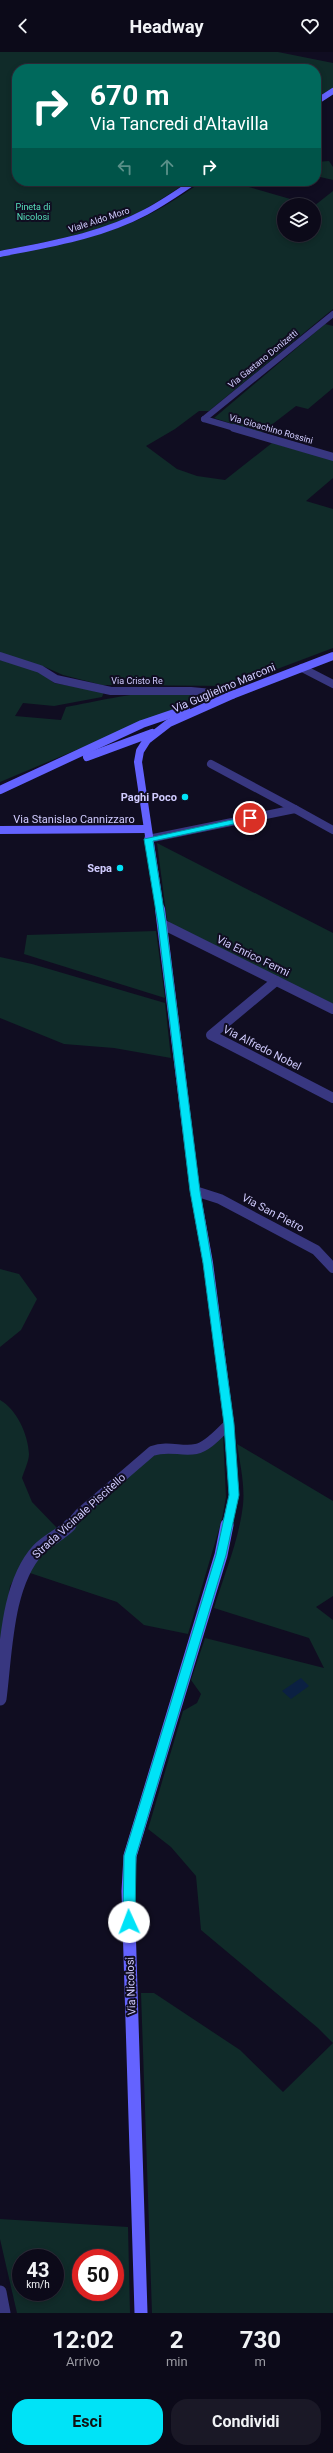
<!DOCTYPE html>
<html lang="it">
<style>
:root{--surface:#0c0a19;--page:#1a1826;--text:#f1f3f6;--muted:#9a9aa2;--line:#2c2b38;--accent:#00e3f7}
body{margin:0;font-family:Roboto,sans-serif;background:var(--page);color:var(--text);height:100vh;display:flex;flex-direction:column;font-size:15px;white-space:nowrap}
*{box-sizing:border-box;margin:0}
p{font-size:13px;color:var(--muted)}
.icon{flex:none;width:22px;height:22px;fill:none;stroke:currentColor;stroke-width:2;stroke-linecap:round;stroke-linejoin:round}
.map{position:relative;height:2261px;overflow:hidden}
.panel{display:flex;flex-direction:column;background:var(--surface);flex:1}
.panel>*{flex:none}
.guide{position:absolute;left:12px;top:12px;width:309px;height:122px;border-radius:16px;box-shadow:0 2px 6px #0003,0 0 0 1px var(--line);background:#00695c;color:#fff;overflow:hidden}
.controls{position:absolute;left:277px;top:146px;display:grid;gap:8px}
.controls a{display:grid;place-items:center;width:44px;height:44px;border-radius:50%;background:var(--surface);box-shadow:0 2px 6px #0003,0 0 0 1px var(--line);font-size:20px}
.speed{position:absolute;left:12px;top:2197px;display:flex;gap:8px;font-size:20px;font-weight:700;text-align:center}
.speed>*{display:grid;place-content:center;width:52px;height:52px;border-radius:50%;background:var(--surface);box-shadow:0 2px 6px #0003,0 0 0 1px var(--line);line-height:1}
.speed small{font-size:10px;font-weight:400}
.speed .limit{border:6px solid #d22;background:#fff;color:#111}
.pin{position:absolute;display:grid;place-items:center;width:34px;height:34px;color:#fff;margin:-17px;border:2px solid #fff;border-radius:50%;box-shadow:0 1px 4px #0007}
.me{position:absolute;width:44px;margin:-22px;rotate:358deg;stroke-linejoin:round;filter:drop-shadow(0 0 3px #0008)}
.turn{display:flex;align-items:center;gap:14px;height:84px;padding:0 12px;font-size:18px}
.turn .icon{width:52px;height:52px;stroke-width:2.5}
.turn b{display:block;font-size:28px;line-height:34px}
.lanes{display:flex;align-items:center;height:38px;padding:0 12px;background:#0003;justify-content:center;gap:20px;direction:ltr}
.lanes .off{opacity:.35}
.eta{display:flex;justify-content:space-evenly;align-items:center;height:68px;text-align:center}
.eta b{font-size:24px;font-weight:700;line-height:28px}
.action{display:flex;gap:8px;margin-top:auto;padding:8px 12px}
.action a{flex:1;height:46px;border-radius:16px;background:var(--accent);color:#111;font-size:16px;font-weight:700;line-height:46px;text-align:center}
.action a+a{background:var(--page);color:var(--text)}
header{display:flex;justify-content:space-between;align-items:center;height:52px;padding:0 12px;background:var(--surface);font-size:18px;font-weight:700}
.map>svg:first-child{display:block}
.green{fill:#102b29;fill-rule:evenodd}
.water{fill:#0b2042}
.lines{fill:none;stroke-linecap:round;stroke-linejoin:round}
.street-far3{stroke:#383780;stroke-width:6}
.street-far2{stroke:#383780;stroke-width:8}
.street-far1{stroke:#383780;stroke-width:10}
.street{stroke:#383780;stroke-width:13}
.secondary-far3{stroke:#6463ff;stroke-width:6}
.secondary-far2{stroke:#6463ff;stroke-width:8}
.secondary-far1{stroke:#6463ff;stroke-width:10}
.secondary{stroke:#6463ff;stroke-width:13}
.route{fill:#00e3f7;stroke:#0094a1}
.poi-dot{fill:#00e3f7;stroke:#100d21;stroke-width:1.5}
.labels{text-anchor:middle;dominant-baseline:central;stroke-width:4;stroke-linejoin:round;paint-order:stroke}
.far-park-label{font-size:9px;fill:#57e0bb;stroke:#100d21}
.far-street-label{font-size:9px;fill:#d1ccff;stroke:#100d21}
.street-label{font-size:11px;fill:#d1ccff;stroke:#100d21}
.poi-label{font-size:11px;font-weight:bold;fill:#d1ccff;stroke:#100d21;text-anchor:end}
</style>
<header><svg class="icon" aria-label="back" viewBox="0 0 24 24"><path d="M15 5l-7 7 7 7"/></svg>Headway<svg class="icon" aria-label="heart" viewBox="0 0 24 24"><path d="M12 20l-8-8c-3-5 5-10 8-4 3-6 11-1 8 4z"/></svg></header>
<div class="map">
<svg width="333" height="2261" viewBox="0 0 333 2261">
<rect width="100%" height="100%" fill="#100d21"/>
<g class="green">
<path d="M0 0H278L333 11V36L316 46V17H17V129H189C169 142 150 156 128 165 88 184 43 190 0 199Z"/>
<path d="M329 109 333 115V128L316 124V110Z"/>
<path d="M203 129H228L311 153H284V183H314V154L333 139V257L209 359H199L175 377 146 394 177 417 197 424 225 428 272 391 333 408V426L306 449 333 457V596L232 634 102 633 63 623 45 615 0 602V204C47 194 96 187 140 167 162 157 182 143 203 129Z"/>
<path d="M325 272 333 274V336L308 357 296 354 261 381 214 366Z"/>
<path d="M0 608 38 618 54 631 104 640 102 645 54 654 23 651 15 664 61 668 66 655C105 648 162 632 200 646L0 730Z"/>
<path d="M157 791 333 881V952L171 872 167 868Z"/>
<path d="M156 879 165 946 24 902 27 883Z"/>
<path d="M0 905 32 912 165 951 171 1006 114 996 64 992 0 966Z"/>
<path d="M0 1217 19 1222 37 1247 21 1278 0 1295Z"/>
<path d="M0 1348C17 1358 28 1382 29 1402 29 1409 24 1419 22 1426L32 1450 57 1476 30 1500 10 1534 0 1595Z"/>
<path d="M223 1383 226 1445 222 1467 188 1582 144 1573 117 1550 27 1520 44 1498 71 1480 93 1454 105 1448 141 1412 164 1397 184 1400Z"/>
<path d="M237 1392 333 1449V1544L316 1555 333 1568V2261H152L141 1941H154L240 1998 283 2040 333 1991 318 1976 201 1878 196 1824 171 1795 148 1777 183 1659 197 1651 201 1642 191 1628 205 1586 324 1616 309 1586 214 1556C224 1523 239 1488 243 1453 245 1433 240 1412 237 1392Z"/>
<path d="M0 2167 128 2175 130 2261H17L0 2187ZM21 2206H55V2240H21ZM81 2206H115V2240H81Z"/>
</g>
<path class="water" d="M301 1626 309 1634 291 1647 282 1639Z"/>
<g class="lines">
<g class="street-far3">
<path d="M204 367 333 262"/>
<path d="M204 367 238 377"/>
</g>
<g class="street-far2">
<path d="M234 376 333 405"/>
<path d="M0 604 40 617 56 627 111 639H191L232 643"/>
<path d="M302 616 333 632"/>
<path d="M211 712 295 757"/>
<path d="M148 787 295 757 333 778"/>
</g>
<g class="street-far1">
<path d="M162 872 333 957"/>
<path d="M276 929 211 983 333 1046"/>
<path d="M195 1139 220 1147 316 1198 333 1216"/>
<path d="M69 1474 80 1461 152 1399C169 1393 181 1400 196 1397 208 1395 220 1380 229 1372"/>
</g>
<g class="street">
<path d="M0 1647C6 1601 6 1533 38 1498 47 1488 61 1483 70 1473"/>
<path d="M0 2240 4 2261"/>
</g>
<g class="secondary-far3">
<path d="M316 50 333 39"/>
<path d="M0 202C50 192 101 184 146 160 163 151 179 140 195 129"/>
</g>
<g class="secondary-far2">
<path d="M87 705 152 681"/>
<path d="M0 738 142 672 186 657"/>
<path d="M0 778 147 777"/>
<path d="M160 858 138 710 140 699 147 688 169 671 232 643 333 604"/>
</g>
<path class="secondary-far1" d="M160 857 195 1139 208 1211 229 1372 234 1443 227 1474"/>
<path class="secondary" d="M141 2261 128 1839 130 1804 221 1503 227 1473"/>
</g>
<path class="route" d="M250 764 253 765V768L153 789 166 872 200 1139 212 1211 234 1372 239 1443 226 1503 136 1804 135 1870 129 1876 123 1870 124 1804 216 1503 229 1443 224 1372 203 1211 190 1139 158 872 144 787Z"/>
<g class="poi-dot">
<circle cx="185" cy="745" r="4"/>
<circle cx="120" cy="816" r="4"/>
</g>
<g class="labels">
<g class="far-park-label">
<text x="33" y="155">Pineta di<tspan x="33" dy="10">Nicolosi</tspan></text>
</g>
<g class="far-street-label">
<text transform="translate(99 168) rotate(-18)">Viale Aldo Moro</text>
<text transform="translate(263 307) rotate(-39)">Via Gaetano Donizetti</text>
<text transform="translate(271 377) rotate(16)">Via Gioachino Rossini</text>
<text x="137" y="629">Via Cristo Re</text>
</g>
<g class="street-label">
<text transform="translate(224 636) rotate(-23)">Via Guglielmo Marconi</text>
<text x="74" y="767">Via Stanislao Cannizzaro</text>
<text transform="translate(253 904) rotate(26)">Via Enrico Fermi</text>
<text transform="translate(262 996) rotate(27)">Via Alfredo Nobel</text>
<text transform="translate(273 1161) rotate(28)">Via San Pietro</text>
<text transform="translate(79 1464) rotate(-42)">Strada Vicinale Piscitello</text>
<text transform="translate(131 1934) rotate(-92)">Via Nicolosi</text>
</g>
<g class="poi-label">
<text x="177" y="745">Paghi Poco</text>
<text x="112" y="816">Sepa</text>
</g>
</g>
</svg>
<div class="controls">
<a><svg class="icon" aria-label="layers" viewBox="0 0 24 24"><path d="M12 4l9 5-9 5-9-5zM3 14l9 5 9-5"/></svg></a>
</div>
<div class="speed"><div>43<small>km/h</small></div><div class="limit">50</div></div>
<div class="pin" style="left:250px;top:766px;background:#d93025"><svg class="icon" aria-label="arrive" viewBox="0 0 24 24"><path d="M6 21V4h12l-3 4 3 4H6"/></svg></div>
<svg class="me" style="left:129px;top:1870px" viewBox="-20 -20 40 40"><circle r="19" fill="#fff"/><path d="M0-13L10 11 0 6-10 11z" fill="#00e3f7"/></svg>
<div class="guide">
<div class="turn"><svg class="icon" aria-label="right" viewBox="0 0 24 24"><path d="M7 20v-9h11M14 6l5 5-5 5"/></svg><div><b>670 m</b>Via Tancredi d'Altavilla</div></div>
<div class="lanes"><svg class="icon off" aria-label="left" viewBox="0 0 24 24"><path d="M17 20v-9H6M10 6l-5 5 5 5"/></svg><svg class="icon off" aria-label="ahead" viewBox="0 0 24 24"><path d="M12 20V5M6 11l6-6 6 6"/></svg><svg class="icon" aria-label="right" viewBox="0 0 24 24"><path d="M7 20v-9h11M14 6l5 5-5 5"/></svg></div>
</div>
</div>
<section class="panel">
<div class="eta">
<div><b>12:02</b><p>Arrivo</p></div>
<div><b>2</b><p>min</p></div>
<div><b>730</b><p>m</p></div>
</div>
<div class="action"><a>Esci</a><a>Condividi</a></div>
</section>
